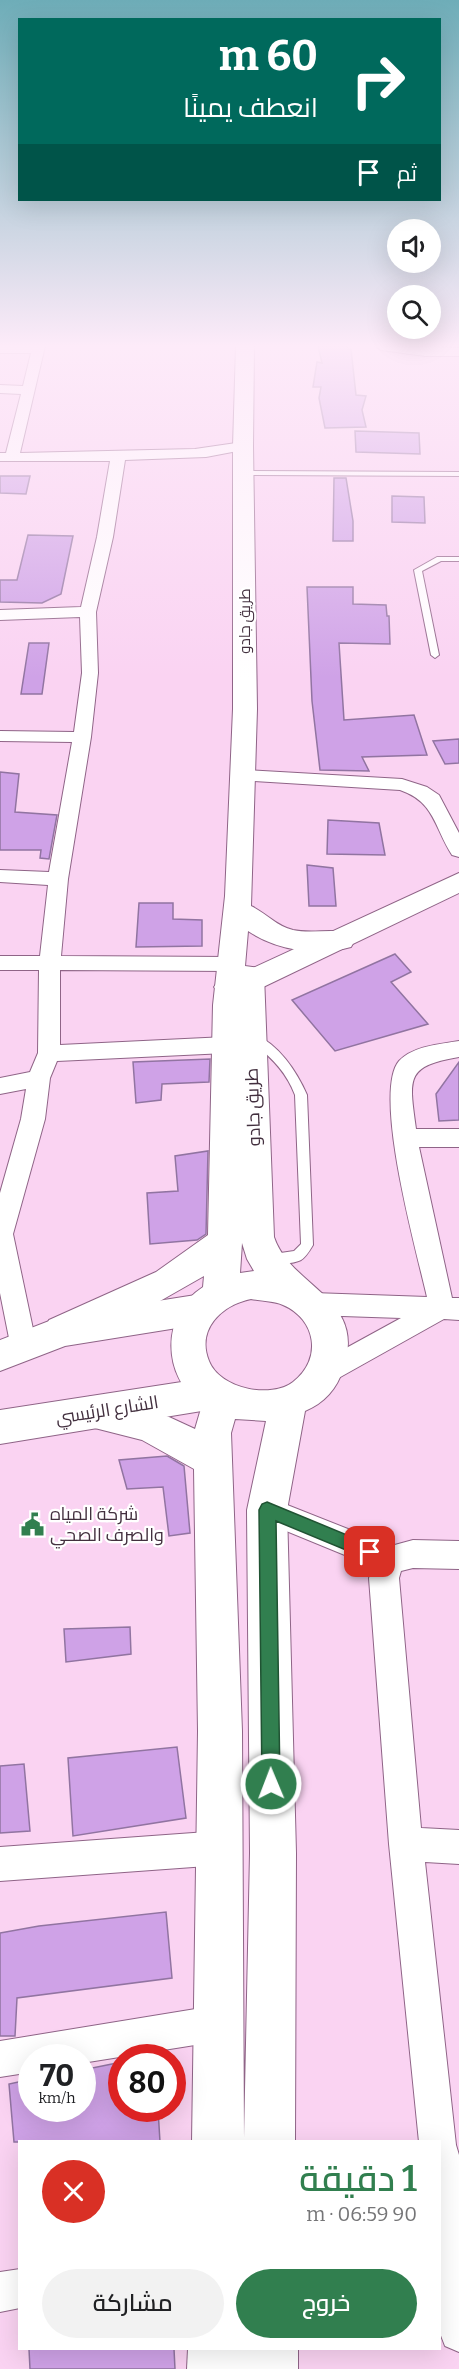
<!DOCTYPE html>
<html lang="ar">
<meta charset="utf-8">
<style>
:root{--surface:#fff;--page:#f2f2f2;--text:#202124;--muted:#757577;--accent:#317f4f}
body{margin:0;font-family:Bitter,Cairo,serif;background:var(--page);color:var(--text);direction:rtl;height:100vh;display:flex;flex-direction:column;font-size:22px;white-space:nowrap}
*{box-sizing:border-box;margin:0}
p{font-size:20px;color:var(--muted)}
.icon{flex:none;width:33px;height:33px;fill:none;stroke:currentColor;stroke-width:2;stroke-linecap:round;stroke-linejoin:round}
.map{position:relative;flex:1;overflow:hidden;direction:ltr}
.drawer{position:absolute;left:18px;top:2140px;width:423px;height:210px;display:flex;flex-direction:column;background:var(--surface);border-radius:0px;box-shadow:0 6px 24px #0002;direction:rtl}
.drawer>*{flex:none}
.top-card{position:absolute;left:18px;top:18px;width:423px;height:183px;border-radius:0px;box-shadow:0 6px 24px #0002;direction:rtl;background:#00695c;color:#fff;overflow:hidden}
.fabs{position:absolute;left:387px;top:219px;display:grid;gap:12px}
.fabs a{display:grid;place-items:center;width:54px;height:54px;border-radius:50%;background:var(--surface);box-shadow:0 6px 24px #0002;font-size:30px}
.speed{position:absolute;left:18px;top:2044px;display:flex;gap:12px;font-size:30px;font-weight:700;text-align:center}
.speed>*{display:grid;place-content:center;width:78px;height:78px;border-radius:50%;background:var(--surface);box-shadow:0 6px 24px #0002;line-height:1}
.speed small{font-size:15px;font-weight:400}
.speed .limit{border:9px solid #d22;background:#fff;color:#111}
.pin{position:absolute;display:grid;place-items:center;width:51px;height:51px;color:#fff;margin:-26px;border-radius:12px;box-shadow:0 3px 9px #0006}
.me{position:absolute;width:66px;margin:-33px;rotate:359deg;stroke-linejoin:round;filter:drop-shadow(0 0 4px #0008)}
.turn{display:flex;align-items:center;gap:21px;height:126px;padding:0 24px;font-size:27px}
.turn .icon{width:78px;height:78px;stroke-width:2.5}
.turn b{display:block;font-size:42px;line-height:51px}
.then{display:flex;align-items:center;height:57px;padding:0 24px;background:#0003;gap:12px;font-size:22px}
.round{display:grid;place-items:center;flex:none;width:63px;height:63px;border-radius:32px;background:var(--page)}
.head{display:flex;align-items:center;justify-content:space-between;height:102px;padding:0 24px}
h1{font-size:36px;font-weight:600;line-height:45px;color:var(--accent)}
.primary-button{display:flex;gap:12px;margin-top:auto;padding:12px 24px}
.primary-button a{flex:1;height:69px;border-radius:36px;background:var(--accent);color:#fff;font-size:24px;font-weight:600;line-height:69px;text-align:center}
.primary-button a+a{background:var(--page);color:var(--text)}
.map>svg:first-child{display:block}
.building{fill:#cfa2e7;stroke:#9174a1;stroke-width:1.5}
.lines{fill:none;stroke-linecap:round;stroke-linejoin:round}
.lane-casing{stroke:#8f6487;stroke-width:2}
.street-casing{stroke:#8f6487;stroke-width:2}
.secondary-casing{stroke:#8f6487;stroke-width:2}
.highway-casing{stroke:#8f6487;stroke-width:2}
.lane{fill:#fff;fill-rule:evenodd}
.street{fill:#fff;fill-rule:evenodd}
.secondary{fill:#fff;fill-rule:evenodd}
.highway{fill:#fff;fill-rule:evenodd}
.route{fill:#317f4f;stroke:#205333;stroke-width:1.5}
.labels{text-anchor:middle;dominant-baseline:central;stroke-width:4.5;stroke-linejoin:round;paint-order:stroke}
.far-street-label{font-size:15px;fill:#43303f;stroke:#fff}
.street-label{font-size:18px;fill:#43303f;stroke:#fff}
.poi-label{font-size:18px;fill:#43303f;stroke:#fff;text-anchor:start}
</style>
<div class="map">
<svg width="459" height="2369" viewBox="0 0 459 2369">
<rect width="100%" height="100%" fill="#fad3f2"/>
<g class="building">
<path d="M318 346H348V349H351L356 395 366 396 362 410 366 427 325 428 319 398 321 387H313L317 362 322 363Z"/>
<path d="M355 431 419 433 420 454 356 452Z"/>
<path d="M0 476H30L26 494 0 493Z"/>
<path d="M334 478H346L353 521V541H333Z"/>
<path d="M392 496 424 497 425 523 392 522Z"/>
<path d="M28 535 73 536 61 594 42 603 0 602V580H17Z"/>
<path d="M307 587H353V604L386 605 387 616H389L390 644 339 643 344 720 414 715 427 755 362 757 369 771 320 770 312 701Z"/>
<path d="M29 643H49L42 694H21Z"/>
<path d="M459 739V763L445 764 433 741Z"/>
<path d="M0 772 19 774 15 812 57 815 49 859 40 858 41 850H0Z"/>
<path d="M328 820 379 823 385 855 327 854Z"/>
<path d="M307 865 333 868 336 906H309Z"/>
<path d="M139 903H173V919L202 920V946L136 947Z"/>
<path d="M395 954 411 972 391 982 428 1024 335 1051 292 1000Z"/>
<path d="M210 1059 209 1082 162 1084 161 1100 136 1103 133 1062Z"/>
<path d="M459 1062V1120L439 1121 436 1094Z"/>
<path d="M208 1151 206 1234 197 1240 150 1244 147 1193 178 1191 175 1156Z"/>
<path d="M167 1456 184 1466 190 1533 169 1536 163 1487 127 1489 119 1460Z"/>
<path d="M130 1627 131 1654 66 1662 64 1629Z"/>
<path d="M177 1747 186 1818 73 1836 68 1758Z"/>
<path d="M24 1764 30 1831 0 1833V1766Z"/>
<path d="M166 1912 172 1978 17 1998 15 2036H0V1933L39 1926Z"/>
<path d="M122 2062V2109H158L160 2142H14L9 2084 32 2079V2109H82V2070Z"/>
<path d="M29 2349H174L175 2369H30Z"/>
</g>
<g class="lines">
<defs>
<g id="lane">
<path d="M240 471 459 472V476L243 475 239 473Z"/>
<path d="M437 557H459V561H441L422 571 439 655 435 658 431 655 414 570Z"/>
<path d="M253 1034C278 1043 297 1072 307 1095L313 1245C310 1250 306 1257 301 1260 293 1264 274 1265 267 1263L265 1259 267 1255 294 1251 301 1244 295 1095C286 1071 270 1055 249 1041L248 1038 249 1035Z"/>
</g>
<g id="street">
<path d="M0 346H45L20 453 195 449 243 442 250 446 248 449 206 457 125 460 113 537 96 612 98 673 91 737 68 879 61 956 231 957 238 959 241 964 238 969 231 971 60 970V1045L226 1037 234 1039 237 1045 234 1051 226 1053 57 1061 50 1078 45 1119 13 1234 37 1348 33 1356 24 1359 15 1356 11 1348 0 1293V1193L21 1119 26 1089 0 1094V1078L30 1072 38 1053 39 970H0V956H40L48 885 0 882V870L49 872 72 742 0 741V731L74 732 82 673 80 617 0 620V610L81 607 97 537 110 461H0V453H6L21 394 0 393V385L23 386 31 353H0Z"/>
<path d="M375 346 459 348V356H425L381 350Z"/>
<path d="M243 770 402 779 427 787 439 795 459 833V857L452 855C434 827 435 802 400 790L237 780 234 776 237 772Z"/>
<path d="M459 1041V1057C405 1066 409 1078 416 1129H459V1147H419L452 1298H459V1320L444 1319 335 1380 326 1383 317 1380 313 1372 317 1364 401 1318 313 1315 304 1312 300 1304 304 1296 313 1293 427 1297C417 1253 372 1093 399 1061 413 1046 440 1044 459 1041Z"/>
<path d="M267 1497 391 1546 413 1540 459 1541V1569L413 1568 401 1571 399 1578 421 1828 459 1830V1864L425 1862 456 2145 459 2155V2352L445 2346 440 2333V2142H419L389 1844 369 1578 374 1567 257 1519 253 1510 257 1501Z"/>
<path d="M221 1831 233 1836 238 1848 233 1860 221 1865 0 1881V1847Z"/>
<path d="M220 2005 233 2010 238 2023 233 2036 220 2041 82 2063V2058H32V2072L0 2077V2041Z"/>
<path d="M20 2269V2308L0 2312V2272Z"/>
</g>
<g id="secondary">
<path d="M459 873V893L259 989 229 997 219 994 214 987 219 980 240 974Z"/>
<path d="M202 1294 214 1299 220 1309 214 1319 202 1324 65 1346 0 1371V1340L62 1316Z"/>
<path d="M214 1377 227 1382 232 1393 227 1404 214 1409 0 1444V1410Z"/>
</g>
<g id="highway">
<path d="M236 346H254L253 446 257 709 251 906C266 913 276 926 293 930 312 934 332 928 351 933L355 940 351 947C317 956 278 951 248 931L245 966 259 968 264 975 274 1237C291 1288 368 1298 343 1369 337 1389 324 1403 305 1411L287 1510 296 1853 295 2142H192L198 1731 194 1469 142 1440 79 1424 73 1412 79 1400 92 1396 126 1402 169 1417 195 1429 202 1405C161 1376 161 1314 203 1287L204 1276 139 1313 62 1346 49 1342 44 1331 49 1320 156 1272 208 1235 213 1005 225 896 233 709V446ZM242 1243 247 1259 254 1271 240 1273ZM251 1299C261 1301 274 1301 283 1305 316 1319 323 1359 293 1382 271 1399 220 1389 209 1361 196 1329 222 1305 251 1299ZM235 1419 266 1421 247 1510 250 1853 244 2138 242 1731 231 1433Z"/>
<path d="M188 2349H298V2369H187Z"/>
</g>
</defs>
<use href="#lane" class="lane-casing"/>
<use href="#street" class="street-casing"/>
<use href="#secondary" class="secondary-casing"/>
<use href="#highway" class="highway-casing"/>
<use href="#lane" class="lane"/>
<use href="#street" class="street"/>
<use href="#secondary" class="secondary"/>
<use href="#highway" class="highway"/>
</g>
<linearGradient id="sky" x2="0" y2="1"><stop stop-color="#6eadb8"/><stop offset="0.51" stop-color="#fdebf9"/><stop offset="1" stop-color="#fdebf9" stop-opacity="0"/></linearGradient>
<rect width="459" height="678" fill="url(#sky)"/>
<path class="route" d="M267 1502 376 1547 378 1552 376 1558 370 1560 276 1521 280 1784 278 1790 271 1793 265 1790 262 1784 259 1510 262 1504Z"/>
<defs>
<symbol id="civic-bare" viewBox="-9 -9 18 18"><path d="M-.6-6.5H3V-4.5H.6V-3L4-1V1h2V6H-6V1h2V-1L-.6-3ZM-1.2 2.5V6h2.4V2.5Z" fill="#317f4f" stroke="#fff" stroke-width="2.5" paint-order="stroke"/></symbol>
</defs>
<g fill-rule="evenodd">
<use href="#civic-bare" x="16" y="1508" width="33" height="33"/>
</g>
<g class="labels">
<g class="far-street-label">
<text transform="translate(245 621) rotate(-90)">طريق جادو</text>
</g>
<g class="street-label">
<text transform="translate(253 1107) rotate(-92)">طريق جادو</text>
<text transform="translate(107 1410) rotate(-9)">الشارع الرئيسي</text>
</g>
<g class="poi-label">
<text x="50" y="1514">شركة المياه<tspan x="50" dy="21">والصرف الصحي</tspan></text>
</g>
</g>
</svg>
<div class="fabs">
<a><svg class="icon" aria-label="sound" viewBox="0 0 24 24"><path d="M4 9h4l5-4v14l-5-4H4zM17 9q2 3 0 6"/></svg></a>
<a><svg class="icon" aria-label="search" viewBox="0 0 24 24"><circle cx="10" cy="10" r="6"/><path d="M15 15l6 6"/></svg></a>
</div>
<div class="speed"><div>70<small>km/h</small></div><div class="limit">80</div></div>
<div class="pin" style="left:370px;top:1552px;background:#d93025"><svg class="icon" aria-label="arrive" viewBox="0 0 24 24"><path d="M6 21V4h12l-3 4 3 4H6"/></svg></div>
<svg class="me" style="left:271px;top:1784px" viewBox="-20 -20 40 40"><circle r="17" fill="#317f4f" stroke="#fff" stroke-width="3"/><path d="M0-11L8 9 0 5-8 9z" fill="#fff"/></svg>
<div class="top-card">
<div class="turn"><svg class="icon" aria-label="right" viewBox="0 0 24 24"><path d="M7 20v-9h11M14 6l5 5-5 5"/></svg><div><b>60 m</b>انعطف يمينًا</div></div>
<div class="then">ثم<svg class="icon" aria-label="arrive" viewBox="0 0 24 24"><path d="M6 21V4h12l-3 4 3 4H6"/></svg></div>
</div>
<section class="drawer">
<div class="head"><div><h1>1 دقيقة</h1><p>90 m · 06:59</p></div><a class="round" style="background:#d93025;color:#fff"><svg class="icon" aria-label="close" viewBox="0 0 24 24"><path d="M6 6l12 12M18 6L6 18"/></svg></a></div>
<div class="primary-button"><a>خروج</a><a>مشاركة</a></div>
</section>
</div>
